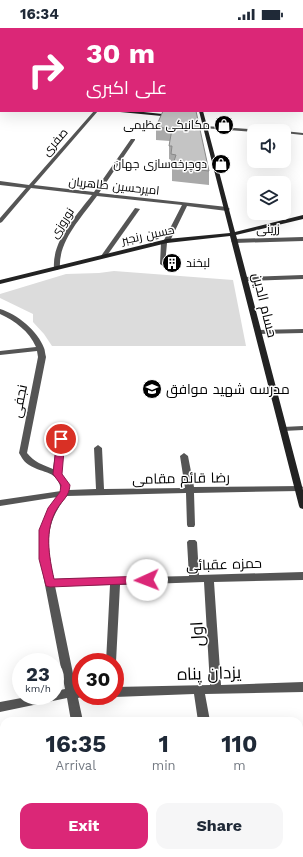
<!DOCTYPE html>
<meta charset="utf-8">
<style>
:root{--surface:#fff;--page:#f6f6f7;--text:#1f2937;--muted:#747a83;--accent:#db2777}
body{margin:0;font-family:"Work Sans",Cairo,sans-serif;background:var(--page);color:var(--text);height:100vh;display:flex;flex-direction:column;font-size:15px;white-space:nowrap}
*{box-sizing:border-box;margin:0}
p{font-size:13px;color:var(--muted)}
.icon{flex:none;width:22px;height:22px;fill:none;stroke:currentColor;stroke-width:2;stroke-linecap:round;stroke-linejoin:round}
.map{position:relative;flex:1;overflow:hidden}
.sheet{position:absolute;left:0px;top:689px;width:303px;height:140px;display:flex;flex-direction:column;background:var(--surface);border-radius:12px 12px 0 0;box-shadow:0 4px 16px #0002}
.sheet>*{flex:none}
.banner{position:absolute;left:0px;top:0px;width:303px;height:84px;box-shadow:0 4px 16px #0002;background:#db2777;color:#fff;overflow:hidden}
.controls{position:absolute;left:247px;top:96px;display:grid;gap:8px}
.controls a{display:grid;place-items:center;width:44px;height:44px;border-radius:8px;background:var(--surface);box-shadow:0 4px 16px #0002;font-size:20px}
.speed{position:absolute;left:12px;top:625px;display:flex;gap:8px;font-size:20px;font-weight:700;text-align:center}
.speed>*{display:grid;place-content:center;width:52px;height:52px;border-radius:50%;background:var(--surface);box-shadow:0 4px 16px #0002;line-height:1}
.speed small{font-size:10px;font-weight:400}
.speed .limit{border:6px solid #d22;background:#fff;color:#111}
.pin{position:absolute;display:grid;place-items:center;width:34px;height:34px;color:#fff;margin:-17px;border:2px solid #fff;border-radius:50%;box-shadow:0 1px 4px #0007}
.me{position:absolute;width:44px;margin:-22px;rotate:268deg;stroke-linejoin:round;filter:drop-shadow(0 0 3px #0008)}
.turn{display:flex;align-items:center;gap:14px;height:84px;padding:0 20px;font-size:18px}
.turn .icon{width:52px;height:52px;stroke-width:2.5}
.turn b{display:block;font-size:28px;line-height:34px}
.eta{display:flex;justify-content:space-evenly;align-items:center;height:68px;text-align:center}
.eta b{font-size:24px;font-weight:700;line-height:28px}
.button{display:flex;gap:8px;margin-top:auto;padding:8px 20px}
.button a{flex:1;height:46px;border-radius:12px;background:var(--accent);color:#fff;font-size:16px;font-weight:700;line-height:46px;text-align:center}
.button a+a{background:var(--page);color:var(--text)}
.status{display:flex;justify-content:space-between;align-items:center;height:28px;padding:0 20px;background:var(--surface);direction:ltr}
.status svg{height:11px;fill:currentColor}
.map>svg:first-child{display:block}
.green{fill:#dcdcdc}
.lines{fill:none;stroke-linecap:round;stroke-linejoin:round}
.street{fill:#555;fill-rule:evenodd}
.secondary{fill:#222;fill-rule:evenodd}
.wall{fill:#a9a9a9}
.building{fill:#c4c4c4;stroke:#898989}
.route{fill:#db2777;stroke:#8e194d}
.labels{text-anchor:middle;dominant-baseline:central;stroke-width:3;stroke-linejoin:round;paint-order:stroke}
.far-poi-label{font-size:12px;fill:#000;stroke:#fff;text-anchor:end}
.far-street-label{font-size:12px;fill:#000;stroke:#fff}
.street-label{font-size:14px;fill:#000;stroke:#fff}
.poi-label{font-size:14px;fill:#000;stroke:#fff;text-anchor:start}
.near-street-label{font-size:17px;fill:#000;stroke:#fff}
</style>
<div class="status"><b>16:34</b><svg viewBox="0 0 49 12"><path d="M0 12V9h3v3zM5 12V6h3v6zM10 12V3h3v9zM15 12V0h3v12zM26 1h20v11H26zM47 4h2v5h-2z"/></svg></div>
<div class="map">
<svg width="303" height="829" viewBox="0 0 303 829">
<rect width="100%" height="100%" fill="#fff"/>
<path class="green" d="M114 243 233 252 246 318H52L44 306 33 294V286L0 270V266L66 246 99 245Z"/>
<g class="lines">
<g class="street">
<path d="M42 0H46L41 1Z"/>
<path d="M85 0H89L84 1Z"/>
<path d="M126 0H130L125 1Z"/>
<path d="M263 0H267L268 1H264Z"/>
<rect x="0" y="15" width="1" height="3"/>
<rect x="302" y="50" width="1" height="2"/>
<rect x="302" y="69" width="1" height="4"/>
<path d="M94 83H98L34 157 94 164 131 111H135V112L99 165 227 179 230 181 227 183 187 178 170 213 167 215 165 237 163 238 160 236 161 214 164 212 182 177 97 168C82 189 58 213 60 240L57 242 54 240C52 213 76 188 92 167L31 160 2 194 0 195V190L26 160 0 157V153L29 157Z"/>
<path d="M205 98 263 102 265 103 254 104 203 100V98Z"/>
<path d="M283 103H284L303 105V107L284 105V103Z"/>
<path d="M135 180 140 181 106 229H102L101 228Z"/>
<path d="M303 209V213L234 215 231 213 234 211Z"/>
<path d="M303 247V251L245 253 242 251 245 249Z"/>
<path d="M0 281C17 286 38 303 44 320 45 322 45 326 46 329L27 425C34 434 43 437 53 441L57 411 61 409H64L65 411 61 445 68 456 69 462 96 461 94 420 98 417 102 420 104 461 185 460 180 428 184 425 188 428 194 459 302 458 303 460 299 463 194 465 195 497 194 499H188L187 497 186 465 67 468C44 496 47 517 54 551L189 548 187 514 189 512H195L197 514 199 547 303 544V552L214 554 221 657 303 654V664L205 666 210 693H198L194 666 115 669 113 668H115V659L210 657 204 554 120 557 116 634 115 636V634H106L110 557 55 558 76 660H81V668H85L78 670 83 693H71L67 670 0 684V674L32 668H55V663L65 661 40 531C39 507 41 488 57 469L0 478V472L61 463C59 442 43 446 29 437 24 434 22 430 19 425L38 329 37 323 0 327V323L36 319C29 303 15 293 0 286Z"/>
<path d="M303 301V305L258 306 255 304 258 302Z"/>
<path d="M303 398V402L283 403 279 401 283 399Z"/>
<path d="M4 806V818L0 819V807Z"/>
<path d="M299 814H303V826L296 825H299Z"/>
<rect x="180" y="825" width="12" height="4"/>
</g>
<g class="secondary">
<rect x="177" y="0" width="4" height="1"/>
<rect x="0" y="71" width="1" height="2"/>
<path d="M118 83H134L172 87 174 88 172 89 120 84Z"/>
<path d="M199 83H203L235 204 303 187V191L236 207 303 462V481L300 480 299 478 230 208 167 215 0 256V252L167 211 230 205Z"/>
</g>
</g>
<path class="wall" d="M163 83 209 143V157L172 153V140H171V132L169 131V118L170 113 156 112V99Z"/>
<path class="building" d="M163 83H196L209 143 172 139 176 127 171 126 172 118H169L172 101 156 99Z"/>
<path class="route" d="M57 409H61L65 411 62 446 70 457C69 469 63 471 57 481 44 502 49 528 54 551L147 548 151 549 152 552 151 555 50 559 46 558 39 531V502L48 480 60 464 61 457 53 446Z"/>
<defs>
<symbol id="shop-disc" viewBox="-11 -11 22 22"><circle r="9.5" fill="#000" stroke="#fff"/><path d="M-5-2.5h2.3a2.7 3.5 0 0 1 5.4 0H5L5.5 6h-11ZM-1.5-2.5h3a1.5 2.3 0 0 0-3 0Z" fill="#fff"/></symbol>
<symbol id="building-disc" viewBox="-11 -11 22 22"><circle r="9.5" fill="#000" stroke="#fff"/><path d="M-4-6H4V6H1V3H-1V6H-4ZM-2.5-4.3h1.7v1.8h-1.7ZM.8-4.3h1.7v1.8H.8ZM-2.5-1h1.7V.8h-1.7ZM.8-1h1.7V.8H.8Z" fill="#fff"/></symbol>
<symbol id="school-disc" viewBox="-11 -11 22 22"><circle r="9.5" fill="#000" stroke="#fff"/><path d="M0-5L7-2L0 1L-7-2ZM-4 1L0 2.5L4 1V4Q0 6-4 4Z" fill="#fff"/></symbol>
</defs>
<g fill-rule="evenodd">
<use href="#shop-disc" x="213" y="86" width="22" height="22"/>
<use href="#shop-disc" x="210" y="125" width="22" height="22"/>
<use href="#building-disc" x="161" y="224" width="22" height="22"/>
<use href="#school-disc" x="141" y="350" width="22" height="22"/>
</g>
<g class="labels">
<g class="far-poi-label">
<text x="210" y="97">مکانیکی عظیمی</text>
<text x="207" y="136">دوچرخه‌سازی جهان</text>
<text x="186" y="235" text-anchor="start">لبخند</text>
</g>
<g class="far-street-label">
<text transform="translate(55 114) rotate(-49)">صفری</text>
<text transform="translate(114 158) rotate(6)">امیرحسین طاهریان</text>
<text transform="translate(62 195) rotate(-57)">نوروزی</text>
<text transform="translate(268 201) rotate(-2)">زرینی</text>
<text transform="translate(148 207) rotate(-12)">حسین رنجبر</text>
</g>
<g class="street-label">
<text transform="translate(265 277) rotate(76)">حسام الدین</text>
<text transform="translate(19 373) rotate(-79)">نجفی</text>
<text transform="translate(181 450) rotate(-1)">رضا قائم مقامی</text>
<text transform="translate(224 536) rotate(-2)">حمزه عقبائی</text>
</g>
<g class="poi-label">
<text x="166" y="361">مدرسه شهید موافق</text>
</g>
<g class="near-street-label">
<text transform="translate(197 606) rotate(-93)">اول</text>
<text transform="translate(209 645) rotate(-2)">یزدان پناه</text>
</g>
</g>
</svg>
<div class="controls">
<a><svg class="icon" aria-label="sound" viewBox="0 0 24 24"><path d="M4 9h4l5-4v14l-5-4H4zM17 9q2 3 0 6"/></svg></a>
<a><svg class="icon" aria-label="layers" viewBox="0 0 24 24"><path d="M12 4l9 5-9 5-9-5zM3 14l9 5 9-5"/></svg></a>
</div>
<div class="speed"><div>23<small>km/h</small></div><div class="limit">30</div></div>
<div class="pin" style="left:61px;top:411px;background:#d93025"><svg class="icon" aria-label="arrive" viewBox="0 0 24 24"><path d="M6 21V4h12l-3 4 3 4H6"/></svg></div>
<svg class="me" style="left:147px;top:552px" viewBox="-20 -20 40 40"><circle r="19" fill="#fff"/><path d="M0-13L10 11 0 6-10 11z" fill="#db2777"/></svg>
<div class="banner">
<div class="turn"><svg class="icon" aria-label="right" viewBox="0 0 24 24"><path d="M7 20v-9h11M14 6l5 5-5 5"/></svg><div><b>30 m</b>علی اکبری</div></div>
</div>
<section class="sheet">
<div class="eta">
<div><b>16:35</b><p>Arrival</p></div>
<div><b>1</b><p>min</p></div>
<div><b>110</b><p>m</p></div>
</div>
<div class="button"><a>Exit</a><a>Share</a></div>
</section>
</div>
